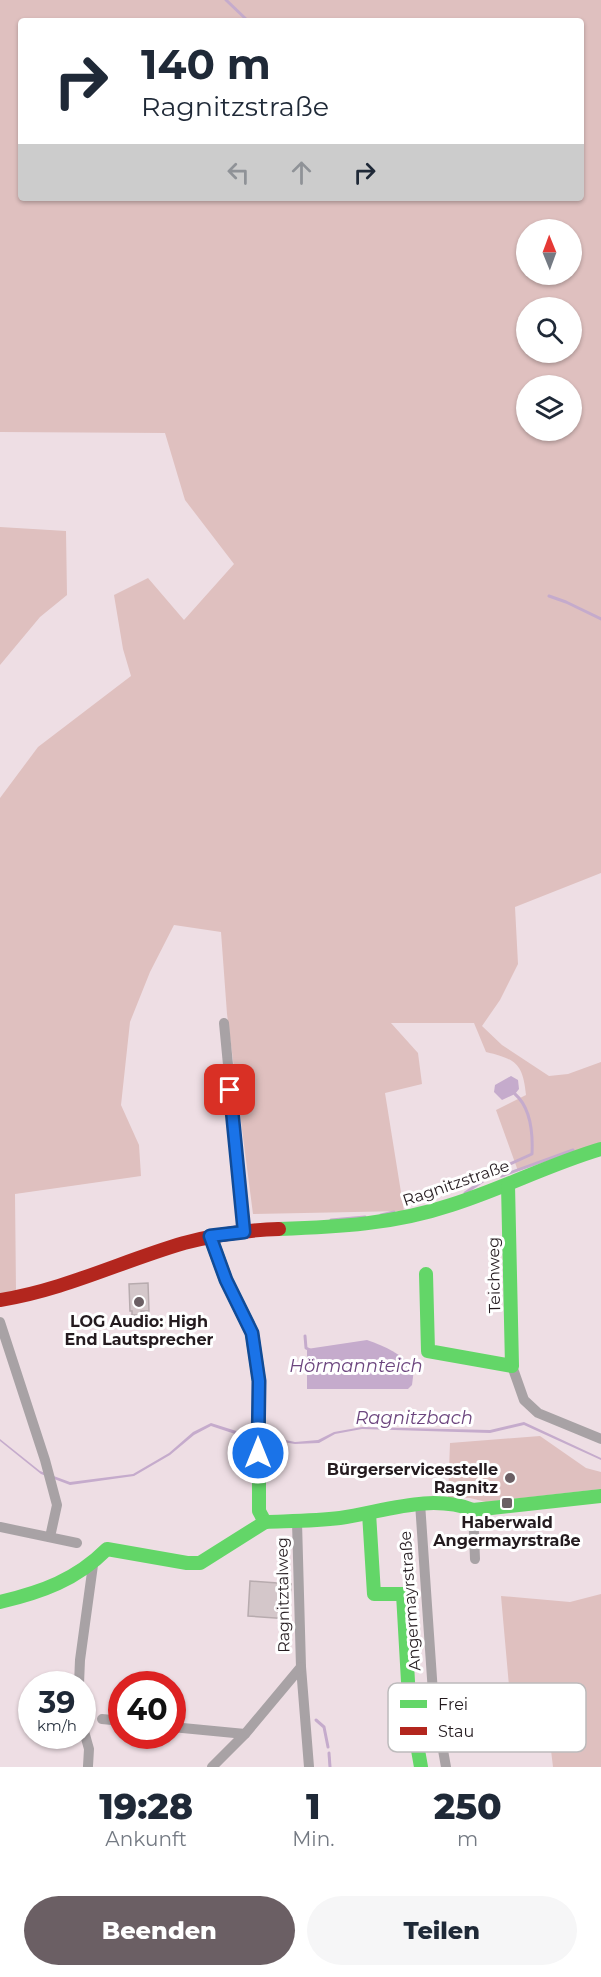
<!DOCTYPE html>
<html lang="de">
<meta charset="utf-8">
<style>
:root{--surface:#fff;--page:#f6f6f7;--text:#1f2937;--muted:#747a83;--accent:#6b5f64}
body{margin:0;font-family:Montserrat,sans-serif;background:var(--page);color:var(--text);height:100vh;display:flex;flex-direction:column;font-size:22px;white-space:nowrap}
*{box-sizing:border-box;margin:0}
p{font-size:20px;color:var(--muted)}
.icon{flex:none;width:33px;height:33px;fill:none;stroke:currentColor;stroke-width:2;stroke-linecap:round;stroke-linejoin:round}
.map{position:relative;height:1767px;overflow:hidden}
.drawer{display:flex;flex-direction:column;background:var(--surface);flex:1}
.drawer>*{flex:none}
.top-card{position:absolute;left:18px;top:18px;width:566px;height:183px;border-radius:6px;box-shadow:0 2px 4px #0004;background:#fff;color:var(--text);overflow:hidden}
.needle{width:39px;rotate:359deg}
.tools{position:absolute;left:516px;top:219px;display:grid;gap:12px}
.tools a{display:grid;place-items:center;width:66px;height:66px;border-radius:50%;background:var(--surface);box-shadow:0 2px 4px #0004;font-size:30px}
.speed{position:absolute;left:18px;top:1671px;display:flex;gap:12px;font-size:30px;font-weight:700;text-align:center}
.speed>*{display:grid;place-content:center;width:78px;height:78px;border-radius:50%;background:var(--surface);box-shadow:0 2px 4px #0004;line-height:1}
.speed small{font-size:15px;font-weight:400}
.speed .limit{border:9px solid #d22;background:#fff;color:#111}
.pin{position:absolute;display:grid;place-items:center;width:51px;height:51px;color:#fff;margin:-26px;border-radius:12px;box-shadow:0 3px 9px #0006}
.me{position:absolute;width:66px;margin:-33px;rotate:0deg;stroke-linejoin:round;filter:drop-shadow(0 0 4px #0008)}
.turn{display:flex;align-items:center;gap:21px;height:126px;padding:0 24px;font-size:27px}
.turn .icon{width:78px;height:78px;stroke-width:2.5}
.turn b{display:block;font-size:42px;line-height:51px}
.lanes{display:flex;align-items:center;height:57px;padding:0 24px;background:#0003;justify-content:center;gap:30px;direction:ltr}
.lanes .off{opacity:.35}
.eta{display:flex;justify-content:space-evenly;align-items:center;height:102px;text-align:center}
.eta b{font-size:36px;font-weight:800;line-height:42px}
.button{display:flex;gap:12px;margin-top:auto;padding:12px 24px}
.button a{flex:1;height:69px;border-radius:36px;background:var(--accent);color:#fff;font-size:24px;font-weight:800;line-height:69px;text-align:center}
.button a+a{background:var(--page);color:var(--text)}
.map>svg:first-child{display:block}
.green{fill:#dfc0bf;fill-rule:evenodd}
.water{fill:#c5abcc}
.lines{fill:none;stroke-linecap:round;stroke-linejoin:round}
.stream{stroke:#c5abcc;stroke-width:3}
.building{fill:#d4c7ca;stroke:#b7abae;stroke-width:1.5}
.street{stroke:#a8a2a5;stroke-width:10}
.fast{stroke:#63d668;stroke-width:14}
.jam{stroke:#b3261e;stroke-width:14}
.route-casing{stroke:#114b97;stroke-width:15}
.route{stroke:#1a73e8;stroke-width:10}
.poi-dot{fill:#6b5f64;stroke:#fff;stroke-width:2}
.labels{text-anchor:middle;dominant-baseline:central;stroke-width:6;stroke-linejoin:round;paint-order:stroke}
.street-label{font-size:16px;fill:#241b1f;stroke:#fff}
.poi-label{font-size:16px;font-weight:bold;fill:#241b1f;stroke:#fff}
.water-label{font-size:18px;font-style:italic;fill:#6c457e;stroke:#fff}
.key{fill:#fff;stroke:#bdbbbc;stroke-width:1.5}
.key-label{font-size:16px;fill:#241b1f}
</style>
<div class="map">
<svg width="601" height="1767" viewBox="0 0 601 1767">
<rect width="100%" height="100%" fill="#eedee4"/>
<g class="green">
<path d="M0 0H601V873L515 907 518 964 500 1000 482 1026 502 1045 549 1076 568 1074 601 1062V1142L518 1171 496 1110 526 1095C523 1063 515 1059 486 1052L474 1023H391L418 1053 422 1084 385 1093 404 1211 253 1214 227 1014 221 932 174 925 150 972 130 1022 121 1105 139 1145 141 1176 15 1194 16 1291 0 1293V798L38 747 131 676 123 649 114 595 148 578 184 620 234 564 185 500 165 433 0 432ZM21 21H580V198H21ZM526 230H572V274H526ZM526 308H572V352H526ZM526 386H572V430H526Z"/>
<path d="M0 527 66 531 67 595 40 617 0 665Z"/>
<path d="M540 1436 586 1468 601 1472V1489L486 1502 470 1498H448L450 1443Z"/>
<path d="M601 1594V1767H553L548 1725 536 1690 509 1686 501 1596 570 1602Z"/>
</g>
<g class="water">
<path d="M511 1076 518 1080 519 1089 515 1094 502 1100 494 1092 495 1085Z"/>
<path d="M367 1340C386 1347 401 1353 414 1369L412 1385 408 1389H307V1349Z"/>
<path d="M524 1422 601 1458V1460L524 1425 490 1433 362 1429 335 1434 319 1443 295 1444 238 1435 211 1426 194 1435 170 1455 134 1476 70 1485 41 1474 0 1441V1439L40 1471 70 1482 133 1474 169 1453 193 1432 211 1423 249 1435 258 1434 295 1442 318 1440 334 1432 362 1427 490 1430Z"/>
</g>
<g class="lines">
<g class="stream">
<path d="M226 0 248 21"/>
<path d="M549 596 566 602 601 619"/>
<path d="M504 1175 508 1165 532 1154C533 1133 531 1108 515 1094"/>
<path d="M501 1176 573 1150"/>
<path d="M465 1193 483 1181"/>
<path d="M381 1215 394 1212"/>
<path d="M331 1220 365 1217"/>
<path d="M305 1336 306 1348 310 1350"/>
<path d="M250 1445V1436"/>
<path d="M316 1720 324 1727 328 1747"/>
<path d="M329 1753 330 1767"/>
</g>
</g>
<g class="building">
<path d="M148 1283 149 1311H141V1315H132V1311H130L129 1284Z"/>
<path d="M250 1581 291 1584 289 1619 248 1616Z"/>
</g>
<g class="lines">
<g class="street">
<path d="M224 1023 244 1232"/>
<path d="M0 1322 45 1460 57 1505 50 1537"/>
<path d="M512 1366 524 1400 538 1413 601 1439"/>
<path d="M420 1503 433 1693 446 1767"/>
<path d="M473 1510 475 1559"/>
<path d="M297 1522 301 1667 309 1767"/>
<path d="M0 1527 77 1543"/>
<path d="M79 1684 80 1660 93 1565"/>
<path d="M102 1719 122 1721"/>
<path d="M82 1724 89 1749 88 1766"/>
<path d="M172 1727 245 1734"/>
<path d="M212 1767 245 1734 301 1667"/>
</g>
<g class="fast">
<path d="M279 1229C338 1227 394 1224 451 1205 502 1189 550 1164 601 1149"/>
<path d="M210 1236 226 1280 252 1333 259 1381V1511L265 1522"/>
<path d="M426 1274 428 1351 512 1366 508 1185"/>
<path d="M369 1513 374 1594H403L409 1699 421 1767"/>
<path d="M265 1522C290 1521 315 1521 340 1518 383 1512 430 1493 473 1510L601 1496"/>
<path d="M0 1602C42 1592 76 1580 107 1549L187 1563H200L265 1522"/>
</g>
<path class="jam" d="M0 1300C64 1290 122 1261 184 1243 215 1235 247 1230 279 1229"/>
</g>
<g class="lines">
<defs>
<path id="route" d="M230 1090 244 1232 210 1236 226 1280 252 1333 259 1381 258 1453"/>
</defs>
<use href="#route" class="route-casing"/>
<use href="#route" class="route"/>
</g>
<g class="poi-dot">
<circle cx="139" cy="1302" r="6"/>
<circle cx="510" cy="1478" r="6"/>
<rect x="501" y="1497" width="12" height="12" rx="3"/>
</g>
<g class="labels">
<g class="street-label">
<text transform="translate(456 1183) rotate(-19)">Ragnitzstraße</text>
<text transform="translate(494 1275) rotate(-91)">Teichweg</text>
<text transform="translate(283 1595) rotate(-91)">Ragnitztalweg</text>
<text transform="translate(410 1601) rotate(-94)">Angermayrstraße</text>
</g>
<g class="poi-label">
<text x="139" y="1321">LOG Audio: High<tspan x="139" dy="18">End Lautsprecher</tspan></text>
<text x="498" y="1469" text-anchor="end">Bürgerservicesstelle<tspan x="498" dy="18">Ragnitz</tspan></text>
<text x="507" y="1522">Haberwald<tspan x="507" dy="18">Angermayrstraße</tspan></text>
</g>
<g class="water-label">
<text x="356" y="1366">Hörmannteich</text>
<text x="414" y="1418">Ragnitzbach</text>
</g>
</g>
<rect x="388" y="1683" width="198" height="69" rx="9" class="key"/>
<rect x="400" y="1700" width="27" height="8" fill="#63d668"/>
<rect x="400" y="1727" width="27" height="8" fill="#b3261e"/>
<g class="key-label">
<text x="438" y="1710">Frei</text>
<text x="438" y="1737">Stau</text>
</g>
</svg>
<div class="tools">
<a><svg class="needle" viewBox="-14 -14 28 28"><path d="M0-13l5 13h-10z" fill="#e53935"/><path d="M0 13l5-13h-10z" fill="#747a83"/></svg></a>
<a><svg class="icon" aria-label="search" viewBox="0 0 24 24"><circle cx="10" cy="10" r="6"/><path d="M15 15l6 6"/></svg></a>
<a><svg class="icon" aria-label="layers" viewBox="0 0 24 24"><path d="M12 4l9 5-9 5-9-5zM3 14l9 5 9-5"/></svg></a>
</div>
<div class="speed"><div>39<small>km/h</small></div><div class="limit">40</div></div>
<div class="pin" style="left:230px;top:1090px;background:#d93025"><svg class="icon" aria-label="arrive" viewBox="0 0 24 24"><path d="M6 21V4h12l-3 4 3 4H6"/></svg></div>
<svg class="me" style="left:258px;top:1453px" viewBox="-20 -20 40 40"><circle r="17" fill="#1a73e8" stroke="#fff" stroke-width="3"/><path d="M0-11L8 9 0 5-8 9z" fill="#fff"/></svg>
<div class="top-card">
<div class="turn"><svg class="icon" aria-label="right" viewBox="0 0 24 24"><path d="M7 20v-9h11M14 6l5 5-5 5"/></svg><div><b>140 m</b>Ragnitzstraße</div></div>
<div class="lanes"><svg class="icon off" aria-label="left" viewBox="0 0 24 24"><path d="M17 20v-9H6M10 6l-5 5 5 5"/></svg><svg class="icon off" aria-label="ahead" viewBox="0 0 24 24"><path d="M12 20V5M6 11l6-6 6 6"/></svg><svg class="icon" aria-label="right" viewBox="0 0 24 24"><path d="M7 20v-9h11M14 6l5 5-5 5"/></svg></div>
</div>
</div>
<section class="drawer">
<div class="eta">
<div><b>19:28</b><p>Ankunft</p></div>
<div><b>1</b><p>Min.</p></div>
<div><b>250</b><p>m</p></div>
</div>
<div class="button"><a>Beenden</a><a>Teilen</a></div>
</section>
